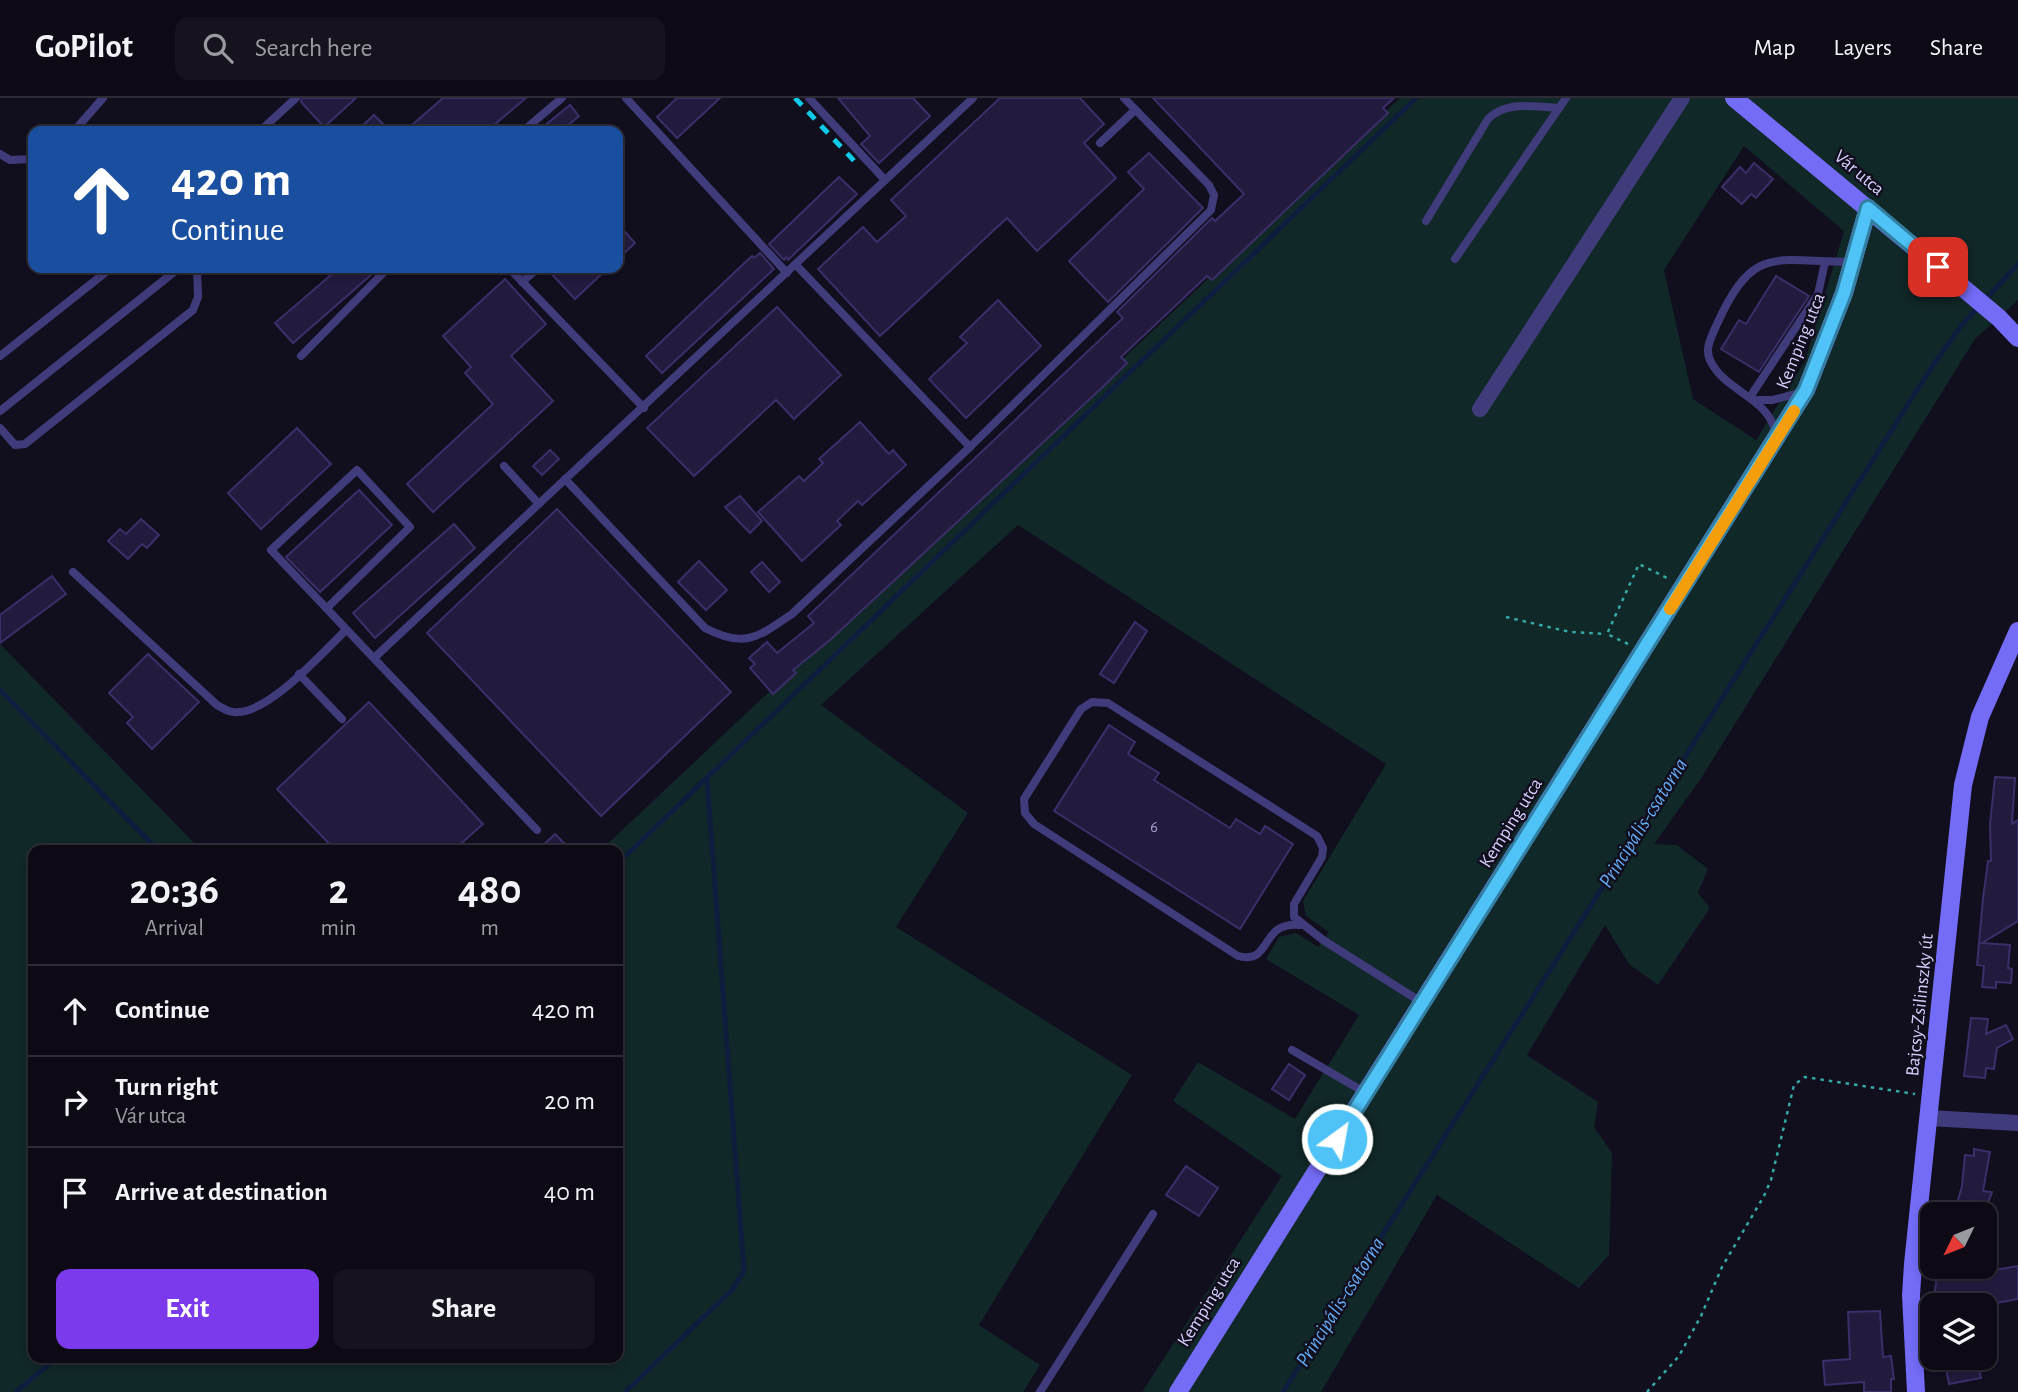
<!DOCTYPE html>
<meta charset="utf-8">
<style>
:root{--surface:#0d0a16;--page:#16131f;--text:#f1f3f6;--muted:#9a9aa1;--line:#2d2b35;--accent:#7c3aed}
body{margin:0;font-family:"Alegreya Sans",sans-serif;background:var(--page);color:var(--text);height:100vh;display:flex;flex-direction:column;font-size:26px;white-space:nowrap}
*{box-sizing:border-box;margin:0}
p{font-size:23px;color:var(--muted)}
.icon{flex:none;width:38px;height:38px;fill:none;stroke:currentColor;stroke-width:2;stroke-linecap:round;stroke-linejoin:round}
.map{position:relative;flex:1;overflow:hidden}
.side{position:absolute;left:28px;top:747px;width:595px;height:518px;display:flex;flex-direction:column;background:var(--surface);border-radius:14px;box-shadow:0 4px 10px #0003,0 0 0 2px var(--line)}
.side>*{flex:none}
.guide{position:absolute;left:28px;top:28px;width:595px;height:147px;border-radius:14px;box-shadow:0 4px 10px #0003,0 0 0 2px var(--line);background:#1a4fa0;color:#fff;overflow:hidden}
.needle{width:46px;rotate:227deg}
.tools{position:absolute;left:1920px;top:1104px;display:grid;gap:14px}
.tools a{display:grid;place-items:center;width:77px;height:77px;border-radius:14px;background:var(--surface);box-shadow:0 4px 10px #0003,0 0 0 2px var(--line);font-size:35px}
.pin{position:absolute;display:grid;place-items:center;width:60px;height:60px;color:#fff;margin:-30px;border-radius:14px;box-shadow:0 4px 10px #0006}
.me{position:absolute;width:77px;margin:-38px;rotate:32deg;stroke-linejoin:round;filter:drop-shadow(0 0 5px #0008)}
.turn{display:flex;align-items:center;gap:24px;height:147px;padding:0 28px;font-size:32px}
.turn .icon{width:91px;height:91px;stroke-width:2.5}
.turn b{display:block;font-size:49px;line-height:60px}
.eta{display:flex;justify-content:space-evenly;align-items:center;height:119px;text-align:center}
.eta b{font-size:42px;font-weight:700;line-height:49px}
.button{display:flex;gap:14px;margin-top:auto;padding:14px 28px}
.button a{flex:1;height:80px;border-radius:14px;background:var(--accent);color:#fff;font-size:28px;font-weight:700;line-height:80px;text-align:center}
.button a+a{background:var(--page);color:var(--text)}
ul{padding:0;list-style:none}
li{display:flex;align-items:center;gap:21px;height:91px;padding:0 28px;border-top:2px solid var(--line)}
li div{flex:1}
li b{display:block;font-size:26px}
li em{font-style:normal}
header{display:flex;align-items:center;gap:42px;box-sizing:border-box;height:98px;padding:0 35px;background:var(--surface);border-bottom:2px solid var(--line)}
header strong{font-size:33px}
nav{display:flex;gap:38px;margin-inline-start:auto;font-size:24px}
.search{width:490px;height:63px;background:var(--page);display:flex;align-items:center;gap:18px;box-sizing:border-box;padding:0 24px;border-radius:14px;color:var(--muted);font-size:26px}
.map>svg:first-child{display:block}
.green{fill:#112828;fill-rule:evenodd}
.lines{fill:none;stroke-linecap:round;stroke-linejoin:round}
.stream{stroke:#0e1d3d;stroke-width:5}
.building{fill:#231b3e;stroke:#3c2e69;stroke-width:2}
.path{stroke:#35a9a7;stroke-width:2.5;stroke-dasharray:3.5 5;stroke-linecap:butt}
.lane{stroke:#403b7b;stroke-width:8}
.street{stroke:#403b7b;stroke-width:16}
.secondary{stroke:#746bf6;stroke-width:18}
.rail{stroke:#0ec9e8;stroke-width:5;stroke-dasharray:10 9;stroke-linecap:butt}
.route-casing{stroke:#337fa1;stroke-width:18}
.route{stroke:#4fc3f7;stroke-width:12}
.slow{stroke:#f59e0b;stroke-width:12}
.labels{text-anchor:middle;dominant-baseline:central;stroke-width:5;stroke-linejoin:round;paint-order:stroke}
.number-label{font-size:16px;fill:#a8a1cc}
.street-label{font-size:19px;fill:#d5cefc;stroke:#110e1e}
.water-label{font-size:21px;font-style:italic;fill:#63abf5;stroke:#110e1e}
</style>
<header>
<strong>GoPilot</strong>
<div class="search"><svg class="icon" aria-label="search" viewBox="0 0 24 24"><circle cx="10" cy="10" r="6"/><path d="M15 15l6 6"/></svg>Search here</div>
<nav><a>Map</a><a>Layers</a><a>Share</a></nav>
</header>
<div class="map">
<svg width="2018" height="1294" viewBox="0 0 2018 1294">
<rect width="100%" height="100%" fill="#110e1e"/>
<path class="green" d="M1400 0H2018V202L1975 241 1700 682 1654 746 1677 747 1708 771 1698 795 1710 810 1658 887 1629 866 1605 827 1527 957 1598 1004 1594 1029 1612 1055 1609 1157 1579 1190 1437 1097 1321 1294H1142L1282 1078 1173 1003 1198 964 1295 1021 1359 917 1266 861 1279 839 1296 835 1318 849 1329 834 1306 818 1303 803 1386 666 1018 427 821 607 968 715 896 829 1132 977 979 1227 1040 1267 1023 1294H0V546L201 752H33V1260H618V752H601ZM1744 48 1844 133 1805 263 1756 342 1693 301 1664 172Z"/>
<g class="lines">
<g class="stream">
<path d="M0 592 158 752"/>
<path d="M618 765 1416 0"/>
<path d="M16 1294 56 1260"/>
<path d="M625 1294 732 1192 744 1173 707 682"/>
<path d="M1283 1294 1931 270 1961 228 2018 166"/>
</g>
</g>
<g class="building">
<path d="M302 0H356L324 29 301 4Z"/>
<path d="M443 0H526L487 33H405Z"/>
<path d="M677 0H720L677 40 657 19Z"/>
<path d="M838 0H913L930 18 879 65 861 46 870 38Z"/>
<path d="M1000 0H1080L1104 26 1084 45 1116 80 1037 153 1007 120 880 238 818 171 863 129 877 144 906 118 891 102Z"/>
<path d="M1153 0H1394L1383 10 1388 15 1212 182 1207 178 1121 259 1127 265 1107 285 830 542 793 572 796 575 773 596 750 570 755 566 749 560 767 544 777 555 814 525 808 518 1123 220 1117 214 1212 120 1215 123 1244 96Z"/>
<path d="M570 7 579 18 561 33H538Z"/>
<path d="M374 17 390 33H357Z"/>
<path d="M1149 55 1203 110 1108 204 1069 163 1144 91 1128 74Z"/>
<path d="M1754 65 1773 81 1756 100 1751 96 1742 106 1722 89 1740 69 1746 75Z"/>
<path d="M839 79 857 96 788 162 786 159 784 162 769 146Z"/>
<path d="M618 126 635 145 618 161Z"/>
<path d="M760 155 774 171 662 275 646 258 752 158 754 160Z"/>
<path d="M339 170H379L293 245 275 225Z"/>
<path d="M546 170H608L575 201Z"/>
<path d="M1776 178 1809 198 1759 274 1721 251 1739 222 1746 226Z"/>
<path d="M505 181 546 226 511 258 553 303 433 414 407 386 493 306 465 275 471 269 443 238Z"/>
<path d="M998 202 1041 248 966 320 929 281 967 245 960 239Z"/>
<path d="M777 209 841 277 794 321 776 302 694 378 647 330Z"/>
<path d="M860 324 889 356 893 352 906 367 862 407 858 403 837 423 841 427 802 463 758 414 799 378 804 383 823 365 819 361Z"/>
<path d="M297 330 331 366 261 431 228 395Z"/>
<path d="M550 352 559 361 542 377 533 368Z"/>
<path d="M359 392 392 427 320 494 286 459Z"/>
<path d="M740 398 762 423 750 435 725 409Z"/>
<path d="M557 411 731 594 601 718 427 535Z"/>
<path d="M141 421 159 437 147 450 142 446 128 461 108 443 120 431 126 436Z"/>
<path d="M454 426 475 450 375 540 353 515Z"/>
<path d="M699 463 727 492 706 512 678 484Z"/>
<path d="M762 464 780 484 769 494 751 474Z"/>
<path d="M52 478 66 496 0 545V517Z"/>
<path d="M1135 524 1147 533 1114 585 1100 576Z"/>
<path d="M148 556 199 604 152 651 127 625 133 619 109 595Z"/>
<path d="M369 604 483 726 454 752H335L277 691Z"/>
<path d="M1109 627 1135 644 1128 656 1159 675 1154 682 1230 730 1236 721 1260 736 1265 728 1293 746 1240 831 1054 713Z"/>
<path d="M1995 679 2015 680 2012 726 2018 722V823L1982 845 2010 847 2008 870 2012 871 2011 885 1996 884V890L1982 889 1984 868 1977 867 1983 800 1988 763H1991L1990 726Z"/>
<path d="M555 736 571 752H538Z"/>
<path d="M1971 920 1988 921 1986 936 2006 927 2013 941 1997 950 1994 971 1986 970 1985 980 1964 978Z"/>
<path d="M1289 966 1305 977 1289 1002 1272 991Z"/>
<path d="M1974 1051 1990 1054 1983 1093 1992 1094 1984 1116H1954L1962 1088 1965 1057 1974 1058Z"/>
<path d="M1186 1068 1218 1090 1199 1118 1166 1097Z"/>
<path d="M2018 1168V1201L1980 1208H1933L1938 1169H1983V1174Z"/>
<path d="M1880 1213 1883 1259 1891 1258 1894 1281H1891V1294H1864V1284L1825 1287 1823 1263 1850 1261 1848 1214Z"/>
<path d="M1944 1260H1977L1981 1280 1949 1286Z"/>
</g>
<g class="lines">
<g class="path">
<path d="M1506 519 1570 534 1606 536"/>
<path d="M1628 546 1607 536 1639 466 1669 481"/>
<path d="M1647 1294 1679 1258 1701 1218 1722 1169 1764 1098 1771 1082 1794 987 1805 979 1915 996"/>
</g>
<g class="lane">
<path d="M626 0 787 175"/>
<path d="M809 0 885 82"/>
<path d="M74 33 103 0"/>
<path d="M260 33 296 0"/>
<path d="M523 33 562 0"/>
<path d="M1100 45 1135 12"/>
<path d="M0 56 10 62 33 61"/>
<path d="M1426 123 1488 21C1507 2 1535 9 1559 10"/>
<path d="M1455 161 1566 0"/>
<path d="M796 167 970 349"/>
<path d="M509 170 644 310"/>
<path d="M522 184 538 170"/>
<path d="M0 258 111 170"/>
<path d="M301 258 388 170"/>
<path d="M1750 299 1818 196 1825 164"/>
<path d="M1755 302H1772L1800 295"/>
<path d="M0 313 179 170"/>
<path d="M0 330 15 347 25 346 193 212 198 199 197 170"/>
<path d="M1776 335C1767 299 1729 295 1712 266 1703 252 1711 240 1717 226 1754 145 1775 164 1851 164"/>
<path d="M504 368 539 406"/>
<path d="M565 381 705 530C745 551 758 539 792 516L970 349 1211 112 1214 97 1209 87 1124 0"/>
<path d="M73 474 217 607C224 611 230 615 238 614 271 613 322 555 346 532"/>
<path d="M327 510 410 429 357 372 271 452 537 732"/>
<path d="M374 560 973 0"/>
<path d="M299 576 342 621"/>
<path d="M1300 827C1259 823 1273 867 1238 858L1034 726 1025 715 1024 701 1081 611 1092 604 1108 605 1317 738 1323 750 1322 759 1294 806V819L1323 842 1421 904"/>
<path d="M1292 952 1366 995"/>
<path d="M1040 1294 1153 1116"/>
</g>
<g class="street">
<path d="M1480 311 1682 0"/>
<path d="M1929 1020 2018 1025"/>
</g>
<g class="secondary">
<path d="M1734 0 1956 184 1999 220 2018 240"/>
<path d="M1178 1294 1806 292 1844 195 1868 110"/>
<path d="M1916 1294 1911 1197 1913 1166 1963 687 1980 619 2018 533"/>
</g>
<path class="rail" d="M795 0 859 68"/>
</g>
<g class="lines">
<defs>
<path id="route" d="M1337 1041 1806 292 1844 195 1868 110 1938 169"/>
</defs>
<use href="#route" class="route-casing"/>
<use href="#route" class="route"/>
<path class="slow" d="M1670 511 1794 313"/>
</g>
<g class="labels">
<g class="number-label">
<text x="1154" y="729">6</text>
</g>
<g class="street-label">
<text transform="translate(1859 75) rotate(40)">Vár utca</text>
<text transform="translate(1801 243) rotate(-68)">Kemping utca</text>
<text transform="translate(1511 725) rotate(-58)">Kemping utca</text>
<text transform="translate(1920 907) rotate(-84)">Bajcsy-Zsilinszky út</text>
<text transform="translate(1209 1204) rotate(-58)">Kemping utca</text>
</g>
<g class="water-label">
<text transform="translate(1643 725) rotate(-58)">Principális-csatorna</text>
<text transform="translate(1340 1204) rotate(-58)">Principális-csatorna</text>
</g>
</g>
</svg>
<div class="tools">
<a><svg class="needle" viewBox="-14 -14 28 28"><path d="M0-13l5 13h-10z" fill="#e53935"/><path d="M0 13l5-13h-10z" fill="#9a9aa1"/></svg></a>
<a><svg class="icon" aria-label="layers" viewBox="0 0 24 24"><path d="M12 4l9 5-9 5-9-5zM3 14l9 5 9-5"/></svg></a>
</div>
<div class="pin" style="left:1938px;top:169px;background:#d93025"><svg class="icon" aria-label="arrive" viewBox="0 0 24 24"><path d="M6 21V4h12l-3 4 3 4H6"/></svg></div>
<svg class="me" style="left:1337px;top:1041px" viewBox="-20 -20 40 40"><circle r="17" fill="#4fc3f7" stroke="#fff" stroke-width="3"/><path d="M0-11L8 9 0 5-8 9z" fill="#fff"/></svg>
<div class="guide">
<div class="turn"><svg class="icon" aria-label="ahead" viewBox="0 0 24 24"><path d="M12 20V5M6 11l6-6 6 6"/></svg><div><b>420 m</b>Continue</div></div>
</div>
<section class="side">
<div class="eta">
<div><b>20:36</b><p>Arrival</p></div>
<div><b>2</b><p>min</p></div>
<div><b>480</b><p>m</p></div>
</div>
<ul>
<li><svg class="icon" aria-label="ahead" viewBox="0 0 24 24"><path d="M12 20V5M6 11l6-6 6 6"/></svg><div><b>Continue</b></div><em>420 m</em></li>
<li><svg class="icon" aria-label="right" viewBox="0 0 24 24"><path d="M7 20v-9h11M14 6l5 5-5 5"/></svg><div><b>Turn right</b><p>Vár utca</p></div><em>20 m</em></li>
<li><svg class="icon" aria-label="arrive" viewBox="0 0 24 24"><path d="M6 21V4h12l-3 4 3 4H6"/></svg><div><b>Arrive at destination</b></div><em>40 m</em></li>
</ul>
<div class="button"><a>Exit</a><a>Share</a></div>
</section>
</div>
